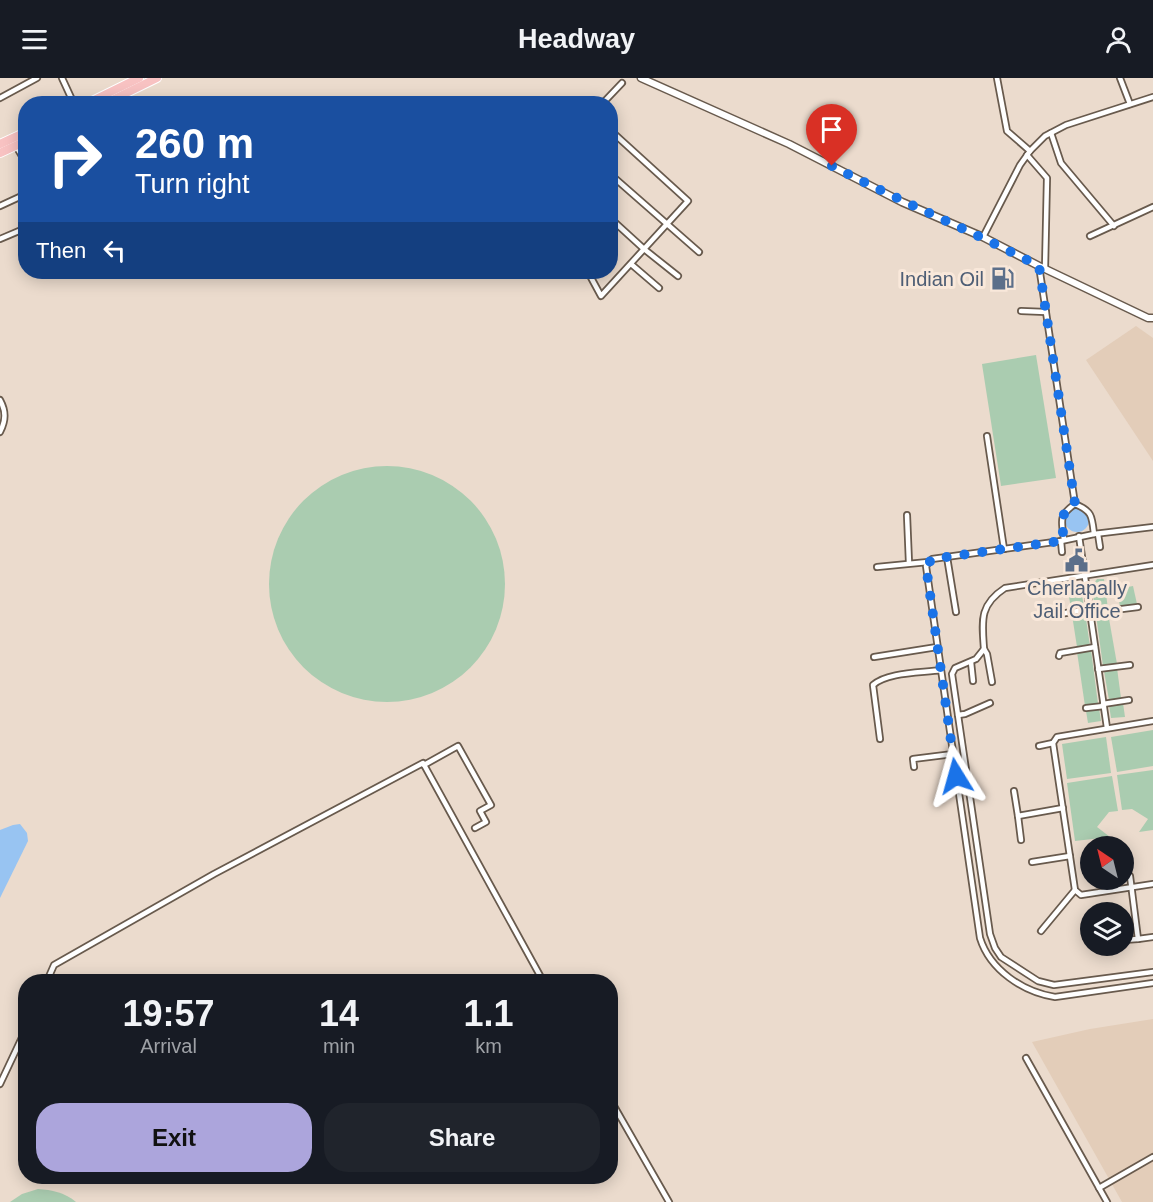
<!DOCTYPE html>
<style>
:root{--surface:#171b24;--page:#20242c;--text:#f1f3f6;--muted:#9ea1a6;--accent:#aca5dc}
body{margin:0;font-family:Helvetica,sans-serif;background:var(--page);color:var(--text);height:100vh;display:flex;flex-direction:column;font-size:22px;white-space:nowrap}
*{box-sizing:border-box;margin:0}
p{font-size:20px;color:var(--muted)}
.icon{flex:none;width:33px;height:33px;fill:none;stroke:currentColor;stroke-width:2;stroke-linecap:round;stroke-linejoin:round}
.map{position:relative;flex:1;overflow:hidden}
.side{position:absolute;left:18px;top:896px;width:600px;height:210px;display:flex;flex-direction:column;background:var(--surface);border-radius:24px;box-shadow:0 3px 15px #0003}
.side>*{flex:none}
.top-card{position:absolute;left:18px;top:18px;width:600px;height:183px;border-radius:24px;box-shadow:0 3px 15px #0003;background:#1a4fa0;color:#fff;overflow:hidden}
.needle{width:39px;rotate:325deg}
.buttons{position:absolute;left:1080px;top:758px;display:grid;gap:12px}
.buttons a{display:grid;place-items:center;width:54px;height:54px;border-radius:50%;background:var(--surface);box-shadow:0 3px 15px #0003;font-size:30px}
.pin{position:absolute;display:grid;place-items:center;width:51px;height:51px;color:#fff;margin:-62px -26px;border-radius:50% 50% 50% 0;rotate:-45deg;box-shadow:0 0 6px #0007}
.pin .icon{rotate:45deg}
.me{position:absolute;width:66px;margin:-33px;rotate:352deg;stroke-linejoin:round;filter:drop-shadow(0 0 4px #0008)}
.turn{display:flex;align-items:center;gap:21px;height:126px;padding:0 18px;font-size:27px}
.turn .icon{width:78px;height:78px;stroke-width:2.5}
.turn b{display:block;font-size:42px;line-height:51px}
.then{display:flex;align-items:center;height:57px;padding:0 18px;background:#0003;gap:12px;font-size:22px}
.eta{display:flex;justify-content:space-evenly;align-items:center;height:102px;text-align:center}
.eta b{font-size:36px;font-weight:700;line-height:42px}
.cta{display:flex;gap:12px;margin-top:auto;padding:12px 18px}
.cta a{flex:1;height:69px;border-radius:24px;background:var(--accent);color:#111;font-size:24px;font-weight:700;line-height:69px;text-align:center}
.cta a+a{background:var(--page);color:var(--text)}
header{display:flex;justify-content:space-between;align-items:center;height:78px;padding:0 18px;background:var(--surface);font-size:27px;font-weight:700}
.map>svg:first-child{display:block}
.built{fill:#e3cdb9}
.green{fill:#aaccb0}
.water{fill:#98c4f2}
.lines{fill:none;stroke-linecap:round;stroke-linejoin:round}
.minor-casing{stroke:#685a4d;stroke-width:8}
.tertiary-casing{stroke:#685a4d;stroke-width:9}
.primary-casing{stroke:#fff;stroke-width:10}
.minor{stroke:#fff;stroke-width:4.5}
.tertiary{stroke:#fff;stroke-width:6}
.primary{stroke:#f8c2c2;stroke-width:8}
.route{stroke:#1a73e8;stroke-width:10;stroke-dasharray:0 18}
.labels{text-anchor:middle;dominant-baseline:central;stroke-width:6;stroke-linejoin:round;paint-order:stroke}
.service-label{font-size:20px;fill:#4e5e75;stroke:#f9e8da;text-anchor:end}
</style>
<header><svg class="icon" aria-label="menu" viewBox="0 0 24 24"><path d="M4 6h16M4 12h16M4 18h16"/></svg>Headway<svg class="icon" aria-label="person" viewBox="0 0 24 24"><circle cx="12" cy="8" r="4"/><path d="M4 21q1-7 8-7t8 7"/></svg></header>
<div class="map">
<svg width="1153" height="1124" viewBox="0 0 1153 1124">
<rect width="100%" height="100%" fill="#ebdbcd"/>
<g class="built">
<path d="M1136 248 1153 260V383L1086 282Z"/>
<path d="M1153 941V1124H1122L1032 964 1090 951Z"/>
</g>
<g class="green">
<path d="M1036 277 1056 400 1001 408 982 286Z"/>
<circle cx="387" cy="506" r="118"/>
<path d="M1097 501H1104L1108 531 1095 532 1092 508Z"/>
<path d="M1074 505 1081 510 1084 530 1071 531 1067 506Z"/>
<path d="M1133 508 1137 526 1120 529 1117 511Z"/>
<path d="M1085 534 1090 568 1077 569 1072 537Z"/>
<path d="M1108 535 1117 586 1103 588 1096 537Z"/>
<path d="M1091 572 1098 626 1085 628 1077 574Z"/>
<path d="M1117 590 1121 620 1109 622 1104 593Z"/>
<path d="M1123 625 1125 639 1111 640 1109 627Z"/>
<path d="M1099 630 1101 643 1088 645 1086 633Z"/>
<path d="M1153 652V688L1117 694 1111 659Z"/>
<path d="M1106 659 1111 695 1067 701 1062 666Z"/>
<path d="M1153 692V752L1139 754 1148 741 1132 731 1122 732 1117 697Z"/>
<path d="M1112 698 1118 733 1109 734 1097 749 1110 759 1075 763 1067 705Z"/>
<path d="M38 1111C52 1112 64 1114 76 1124H10L22 1116Z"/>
</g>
<g class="water">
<circle cx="1077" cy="442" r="12"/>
<path d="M20 746 27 755 28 763 0 820V752L13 747Z"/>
</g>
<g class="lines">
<defs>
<g id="minor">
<path d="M62 0 74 26"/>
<path d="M997 0 1007 53 1030 73"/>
<path d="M1120 0 1130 26"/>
<path d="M0 20 37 0"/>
<path d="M602 26 622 5"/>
<path d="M1051 55 1061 85 1114 148"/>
<path d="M16 68 26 85"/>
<path d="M1027 77 1047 100 1045 191"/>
<path d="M610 96 699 174"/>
<path d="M0 128 26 116"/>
<path d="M610 140 644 171 678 198"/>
<path d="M1090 158 1153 129"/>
<path d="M983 159 1020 87 1030 73 1045 58 1066 47 1153 19"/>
<path d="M0 161 26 150"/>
<path d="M631 186 659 210"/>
<path d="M1039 188 1075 426"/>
<path d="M588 194 601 218 688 123 610 52"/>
<path d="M1021 233 1046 234"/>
<path d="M0 322C6 333 6 342 0 354"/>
<path d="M987 358 1004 471"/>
<path d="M907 437 909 485"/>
<path d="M1094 456 1153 449"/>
<path d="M1098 456 1100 469"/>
<path d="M1079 458 1107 650"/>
<path d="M1064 461C1061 442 1059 437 1075 426 1092 433 1092 438 1094 456L1061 463 932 481 926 488 980 860C990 892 1023 914 1055 919L1153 905"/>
<path d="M1061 463 1062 474"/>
<path d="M947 479 956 534"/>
<path d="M1153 487 1005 510C979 527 982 543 984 571L976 581 955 590 952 596 990 856 995 870 1001 879 1038 903 1054 907 1153 894"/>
<path d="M877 489 928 484"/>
<path d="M1090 535 1138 529"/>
<path d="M1060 536 1090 531"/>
<path d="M984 571 987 576 992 604"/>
<path d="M1059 578 1060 575 1095 569"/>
<path d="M874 579 937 569"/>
<path d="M971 584 973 603"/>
<path d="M1098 591 1130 587"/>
<path d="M1103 626 1129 622"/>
<path d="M1086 630 1104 628"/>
<path d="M958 637 965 636 990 625"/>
<path d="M1153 643 1057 659 1053 665 1075 812 1081 817 1153 806"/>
<path d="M880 661 873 607C887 594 922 595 941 592"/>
<path d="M1039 668 1053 665"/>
<path d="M424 687 458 668 491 727 480 733 486 744 475 750"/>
<path d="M914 689 913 681 953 676"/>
<path d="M1014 713 1018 738 1063 730"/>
<path d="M1018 738 1021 762"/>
<path d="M1032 784 1070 778"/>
<path d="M1130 798 1138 861 1153 859"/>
<path d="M1041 853 1075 812"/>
<path d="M1124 862 1138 861"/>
<path d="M47 903 54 887 214 796 423 685 543 903"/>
<path d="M1026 980 1107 1124"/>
<path d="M0 1006 26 951"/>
<path d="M610 1021 669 1124"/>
<path d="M1099 1110 1153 1079"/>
</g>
<path id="tertiary" d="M641 0 789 66 902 124 983 159 1039 188 1148 240H1153"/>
<g id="primary">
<path d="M86 26 139 0"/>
<path d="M104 26 157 0"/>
<path d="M0 66 26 54"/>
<path d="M0 75 26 63"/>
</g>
</defs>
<use href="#minor" class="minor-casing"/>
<use href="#tertiary" class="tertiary-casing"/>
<use href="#primary" class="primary-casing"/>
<use href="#minor" class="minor"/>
<use href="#tertiary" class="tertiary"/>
<use href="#primary" class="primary"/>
</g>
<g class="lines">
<path class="route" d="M832 88C900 123 971 153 1039 188L1075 426C1059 437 1061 442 1064 461L1061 463 932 481 926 488 956 698"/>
</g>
<defs>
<symbol id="fuel-bare" viewBox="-9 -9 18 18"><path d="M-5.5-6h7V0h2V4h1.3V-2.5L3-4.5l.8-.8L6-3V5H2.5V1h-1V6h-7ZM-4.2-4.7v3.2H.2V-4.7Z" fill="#5c6f8a" stroke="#f9e8da" stroke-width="2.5" paint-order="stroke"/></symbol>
<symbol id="civic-bare" viewBox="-9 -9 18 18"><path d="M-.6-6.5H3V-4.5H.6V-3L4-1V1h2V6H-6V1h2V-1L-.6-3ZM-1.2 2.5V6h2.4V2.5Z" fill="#5c6f8a" stroke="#f9e8da" stroke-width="2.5" paint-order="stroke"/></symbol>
</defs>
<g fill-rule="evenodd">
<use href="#fuel-bare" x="986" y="184" width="33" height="33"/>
<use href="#civic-bare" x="1060" y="466" width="33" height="33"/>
</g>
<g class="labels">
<g class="service-label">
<text x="984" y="201">Indian Oil</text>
<text x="1077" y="510" text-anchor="middle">Cherlapally<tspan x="1077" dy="23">Jail Office</tspan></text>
</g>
</g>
</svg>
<div class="buttons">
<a><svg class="needle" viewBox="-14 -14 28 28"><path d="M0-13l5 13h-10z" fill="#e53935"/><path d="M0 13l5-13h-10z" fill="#9ea1a6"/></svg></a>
<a><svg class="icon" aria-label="layers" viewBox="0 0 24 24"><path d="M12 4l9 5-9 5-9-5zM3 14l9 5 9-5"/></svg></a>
</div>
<div class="pin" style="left:832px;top:88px;background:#d93025"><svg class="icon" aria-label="arrive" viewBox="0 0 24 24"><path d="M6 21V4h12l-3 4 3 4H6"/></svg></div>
<svg class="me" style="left:956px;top:698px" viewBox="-20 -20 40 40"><path d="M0-17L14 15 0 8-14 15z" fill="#1a73e8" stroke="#fff" stroke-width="4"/></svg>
<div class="top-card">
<div class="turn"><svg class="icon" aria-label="right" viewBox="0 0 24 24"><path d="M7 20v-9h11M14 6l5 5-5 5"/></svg><div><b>260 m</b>Turn right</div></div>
<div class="then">Then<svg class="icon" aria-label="left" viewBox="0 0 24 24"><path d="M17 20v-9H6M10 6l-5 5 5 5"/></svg></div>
</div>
<section class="side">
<div class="eta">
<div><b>19:57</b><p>Arrival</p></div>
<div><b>14</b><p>min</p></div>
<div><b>1.1</b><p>km</p></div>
</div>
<div class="cta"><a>Exit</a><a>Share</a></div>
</section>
</div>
